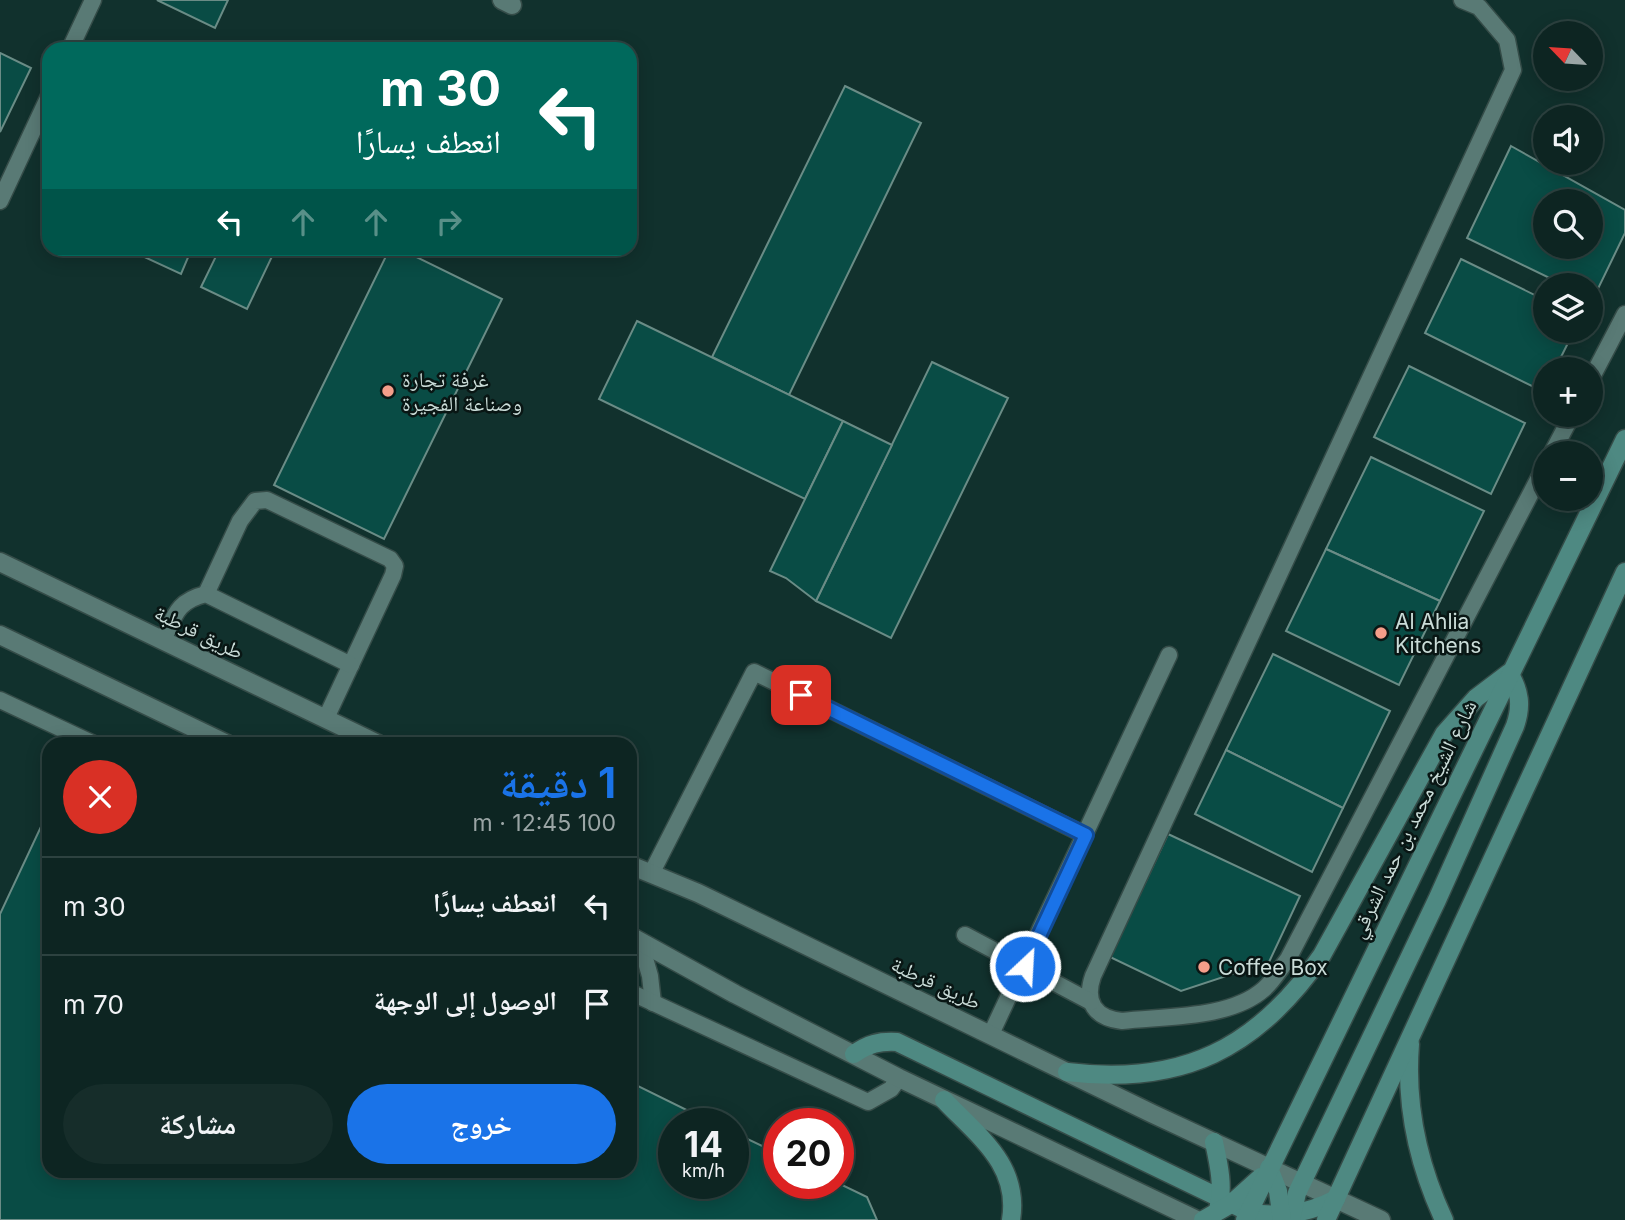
<!DOCTYPE html>
<html lang="ar">
<meta charset="utf-8">
<style>
:root{--surface:#0d2522;--page:#162d2a;--text:#f1f3f6;--muted:#9aa5a5;--line:#2d4240;--accent:#1a73e8}
body{margin:0;font-family:Inter,"Noto Naskh Arabic",sans-serif;background:var(--page);color:var(--text);direction:rtl;height:100vh;display:flex;flex-direction:column;font-size:26px;white-space:nowrap}
*{box-sizing:border-box;margin:0}
p{font-size:23px;color:var(--muted)}
.icon{flex:none;width:38px;height:38px;fill:none;stroke:currentColor;stroke-width:2;stroke-linecap:round;stroke-linejoin:round}
.map{position:relative;flex:1;overflow:hidden;direction:ltr}
.side{position:absolute;left:42px;top:737px;width:595px;height:441px;display:flex;flex-direction:column;background:var(--surface);border-radius:21px;box-shadow:0 4px 18px #0003,0 0 0 2px var(--line);direction:rtl}
.side>*{flex:none}
.guide{position:absolute;left:42px;top:42px;width:595px;height:214px;border-radius:21px;box-shadow:0 4px 18px #0003,0 0 0 2px var(--line);direction:rtl;background:#00695c;color:#fff;overflow:hidden}
.needle{width:46px;rotate:295deg}
.controls{position:absolute;left:1533px;top:21px;display:grid;gap:14px}
.controls a{display:grid;place-items:center;width:70px;height:70px;border-radius:50%;background:var(--surface);box-shadow:0 4px 18px #0003,0 0 0 2px var(--line);font-size:35px}
.speed{position:absolute;left:658px;top:1108px;display:flex;gap:14px;font-size:35px;font-weight:700;text-align:center}
.speed>*{display:grid;place-content:center;width:91px;height:91px;border-radius:50%;background:var(--surface);box-shadow:0 4px 18px #0003,0 0 0 2px var(--line);line-height:1}
.speed small{font-size:18px;font-weight:400}
.speed .limit{border:10px solid #d22;background:#fff;color:#111}
.pin{position:absolute;display:grid;place-items:center;width:60px;height:60px;color:#fff;margin:-30px;border-radius:14px;box-shadow:0 4px 10px #0006}
.me{position:absolute;width:77px;margin:-38px;rotate:25deg;stroke-linejoin:round;filter:drop-shadow(0 0 5px #0008)}
.turn{display:flex;align-items:center;gap:24px;height:147px;padding:0 21px;font-size:32px}
.turn .icon{width:91px;height:91px;stroke-width:2.5}
.turn b{display:block;font-size:49px;line-height:60px}
.lanes{display:flex;align-items:center;height:66px;padding:0 21px;background:#0003;justify-content:center;gap:35px;direction:ltr}
.lanes .off{opacity:.35}
.round{display:grid;place-items:center;flex:none;width:74px;height:74px;border-radius:37px;background:var(--page)}
.headline{display:flex;align-items:center;justify-content:space-between;height:119px;padding:0 21px}
h1{font-size:42px;font-weight:700;line-height:52px;color:var(--accent)}
.action{display:flex;gap:14px;margin-top:auto;padding:14px 21px}
.action a{flex:1;height:80px;border-radius:42px;background:var(--accent);color:#fff;font-size:28px;font-weight:700;line-height:80px;text-align:center}
.action a+a{background:var(--page);color:var(--text)}
ul{padding:0;list-style:none}
li{display:flex;align-items:center;gap:21px;height:98px;padding:0 21px;border-top:2px solid var(--line)}
li div{flex:1}
li b{display:block;font-size:26px}
li em{font-style:normal}
.map>svg:first-child{display:block}
.building{fill:#094c45;stroke:#6a8c86;stroke-width:2;fill-rule:evenodd}
.lines{fill:none;stroke-linecap:round;stroke-linejoin:round}
.service-casing{stroke:#354c48;stroke-width:19}
.minor-casing{stroke:#354c48;stroke-width:21}
.tertiary-casing{stroke:#354c48;stroke-width:21}
.secondary-casing{stroke:#354c48;stroke-width:21}
.service{stroke:#597a75;stroke-width:16}
.minor{stroke:#597a75;stroke-width:18}
.tertiary{stroke:#597a75;stroke-width:18}
.secondary{stroke:#4e8982;stroke-width:18}
.route-casing{stroke:#114b97;stroke-width:18}
.route{stroke:#1a73e8;stroke-width:12}
.poi-dot{fill:#f49e8a;stroke:#091614;stroke-width:2.5}
.labels{text-anchor:middle;dominant-baseline:central;stroke-width:5;stroke-linejoin:round;paint-order:stroke}
.poi-label{font-size:21px;fill:#cadcd8;stroke:#091614;text-anchor:start}
.street-label{font-size:21px;fill:#cadcd8;stroke:#091614}
</style>
<div class="map">
<svg width="1625" height="1220" viewBox="0 0 1625 1220">
<rect width="100%" height="100%" fill="#11312d"/>
<g class="building">
<path d="M157 0H228L215 28Z"/>
<path d="M0 53 31 68 0 132Z"/>
<path d="M845 86 921 123 789 395 712 357Z"/>
<path d="M1511 146 1625 210V233L1593 299 1591 298V285H1564L1467 238ZM1545 201H1591V247H1545Z"/>
<path d="M125 248H192L181 274Z"/>
<path d="M220 248H276L247 309 201 287Z"/>
<path d="M390 248H398L502 299 384 539 274 485Z"/>
<path d="M1461 259 1545 300V331H1574L1555 369H1545L1544 392 1425 333Z"/>
<path d="M637 321 843 421 805 499 599 399Z"/>
<path d="M932 362 1008 398 891 638 816 601Z"/>
<path d="M1409 366 1525 423 1491 494 1374 437Z"/>
<path d="M843 421 892 445 816 601 786 578 770 571Z"/>
<path d="M1371 457 1484 511 1440 601 1326 549Z"/>
<path d="M1326 549 1440 601 1399 685 1286 631Z"/>
<path d="M1273 654 1390 711 1343 808 1226 750Z"/>
<path d="M1226 750 1343 808 1312 872 1195 814Z"/>
<path d="M46 816 49 817V1171H630V1082L715 1124H674V1183H733V1132L779 1154V1183H838L867 1197 877 1220H0V914Z"/>
<path d="M1168 834 1300 896 1269 962 1181 991 1110 957Z"/>
</g>
<g class="lines">
<defs>
<g id="service">
<path d="M1462 0 1479 7 1507 40 1513 70 1093 976C1084 1002 1095 1018 1122 1021 1166 1016 1230 1019 1264 989 1274 980 1280 969 1288 959L1545 466"/>
<path d="M70 49 93 0"/>
<path d="M0 201 49 96"/>
<path d="M1591 379 1625 314"/>
<path d="M1552 453 1572 415"/>
<path d="M206 594 240 521 255 501 267 500 390 559 395 566 393 575 326 718"/>
<path d="M163 640C175 615 177 601 206 594L351 665"/>
<path d="M0 700 94 744"/>
<path d="M651 874 754 672 1085 835"/>
<path d="M965 935 1091 1002"/>
<path d="M632 942 640 941 650 976 653 1003"/>
<path d="M630 992 868 1102 891 1089 899 1078"/>
<path d="M991 1034 1169 655"/>
</g>
<g id="minor">
<path d="M502 0 512 5"/>
<path d="M1336 1199 1381 1220"/>
</g>
<g id="tertiary">
<path d="M0 562 378 744"/>
<path d="M0 635 227 744"/>
<path d="M630 865 698 893 1153 1114 1336 1199"/>
<path d="M630 936 735 994 899 1078 1197 1220"/>
</g>
<g id="secondary">
<path d="M1410 1044C1405 1106 1418 1164 1444 1220"/>
<path d="M854 1054C868 1044 879 1041 897 1042L1249 1212C1280 1218 1307 1214 1336 1199"/>
<path d="M1067 1072C1182 1086 1257 1049 1322 955L1444 734 1476 698 1509 673C1520 691 1522 706 1515 726L1437 900 1297 1193 1291 1220"/>
<path d="M944 1100C978 1136 1020 1165 1011 1220"/>
<path d="M1214 1142C1219 1165 1224 1187 1218 1210"/>
<path d="M1269 1168 1278 1191 1282 1220"/>
<path d="M1203 1220 1231 1204 1261 1177"/>
<path d="M1245 1220 1625 439"/>
<path d="M1326 1220 1625 572"/>
</g>
</defs>
<use href="#service" class="service-casing"/>
<use href="#minor" class="minor-casing"/>
<use href="#tertiary" class="tertiary-casing"/>
<use href="#secondary" class="secondary-casing"/>
<use href="#service" class="service"/>
<use href="#minor" class="minor"/>
<use href="#tertiary" class="tertiary"/>
<use href="#secondary" class="secondary"/>
</g>
<g class="lines">
<defs>
<path id="route" d="M801 695 1086 835 1025 966"/>
</defs>
<use href="#route" class="route-casing"/>
<use href="#route" class="route"/>
</g>
<g class="poi-dot">
<circle cx="388" cy="391" r="7"/>
<circle cx="1381" cy="633" r="7"/>
<circle cx="1204" cy="967" r="7"/>
</g>
<g class="labels">
<g class="poi-label">
<text x="402" y="379">غرفة تجارة<tspan x="402" dy="24">وصناعة الفجيرة</tspan></text>
<text x="1395" y="621">Al Ahlia<tspan x="1395" dy="24">Kitchens</tspan></text>
<text x="1218" y="967">Coffee Box</text>
</g>
<g class="street-label">
<text transform="translate(199 632) rotate(26)">طريق قرطبة</text>
<text transform="translate(1413 819) rotate(-64)">شارع الشيخ محمد بن حمد الشرقي</text>
<text transform="translate(936 983) rotate(25)">طريق قرطبة</text>
</g>
</g>
</svg>
<div class="controls">
<a><svg class="needle" viewBox="-14 -14 28 28"><path d="M0-13l5 13h-10z" fill="#e53935"/><path d="M0 13l5-13h-10z" fill="#9aa5a5"/></svg></a>
<a><svg class="icon" aria-label="sound" viewBox="0 0 24 24"><path d="M4 9h4l5-4v14l-5-4H4zM17 9q2 3 0 6"/></svg></a>
<a><svg class="icon" aria-label="search" viewBox="0 0 24 24"><circle cx="10" cy="10" r="6"/><path d="M15 15l6 6"/></svg></a>
<a><svg class="icon" aria-label="layers" viewBox="0 0 24 24"><path d="M12 4l9 5-9 5-9-5zM3 14l9 5 9-5"/></svg></a>
<a>+</a>
<a>−</a>
</div>
<div class="speed"><div>14<small>km/h</small></div><div class="limit">20</div></div>
<div class="pin" style="left:801px;top:695px;background:#d93025"><svg class="icon" aria-label="arrive" viewBox="0 0 24 24"><path d="M6 21V4h12l-3 4 3 4H6"/></svg></div>
<svg class="me" style="left:1025px;top:966px" viewBox="-20 -20 40 40"><circle r="17" fill="#1a73e8" stroke="#fff" stroke-width="3"/><path d="M0-11L8 9 0 5-8 9z" fill="#fff"/></svg>
<div class="guide">
<div class="turn"><svg class="icon" aria-label="left" viewBox="0 0 24 24"><path d="M17 20v-9H6M10 6l-5 5 5 5"/></svg><div><b>30 m</b>انعطف يسارًا</div></div>
<div class="lanes"><svg class="icon" aria-label="left" viewBox="0 0 24 24"><path d="M17 20v-9H6M10 6l-5 5 5 5"/></svg><svg class="icon off" aria-label="ahead" viewBox="0 0 24 24"><path d="M12 20V5M6 11l6-6 6 6"/></svg><svg class="icon off" aria-label="ahead" viewBox="0 0 24 24"><path d="M12 20V5M6 11l6-6 6 6"/></svg><svg class="icon off" aria-label="right" viewBox="0 0 24 24"><path d="M7 20v-9h11M14 6l5 5-5 5"/></svg></div>
</div>
<section class="side">
<div class="headline"><div><h1>1 دقيقة</h1><p>100 m · 12:45</p></div><a class="round" style="background:#d93025;color:#fff"><svg class="icon" aria-label="close" viewBox="0 0 24 24"><path d="M6 6l12 12M18 6L6 18"/></svg></a></div>
<ul>
<li><svg class="icon" aria-label="left" viewBox="0 0 24 24"><path d="M17 20v-9H6M10 6l-5 5 5 5"/></svg><div><b>انعطف يسارًا</b></div><em>30 m</em></li>
<li><svg class="icon" aria-label="arrive" viewBox="0 0 24 24"><path d="M6 21V4h12l-3 4 3 4H6"/></svg><div><b>الوصول إلى الوجهة</b></div><em>70 m</em></li>
</ul>
<div class="action"><a>خروج</a><a>مشاركة</a></div>
</section>
</div>
